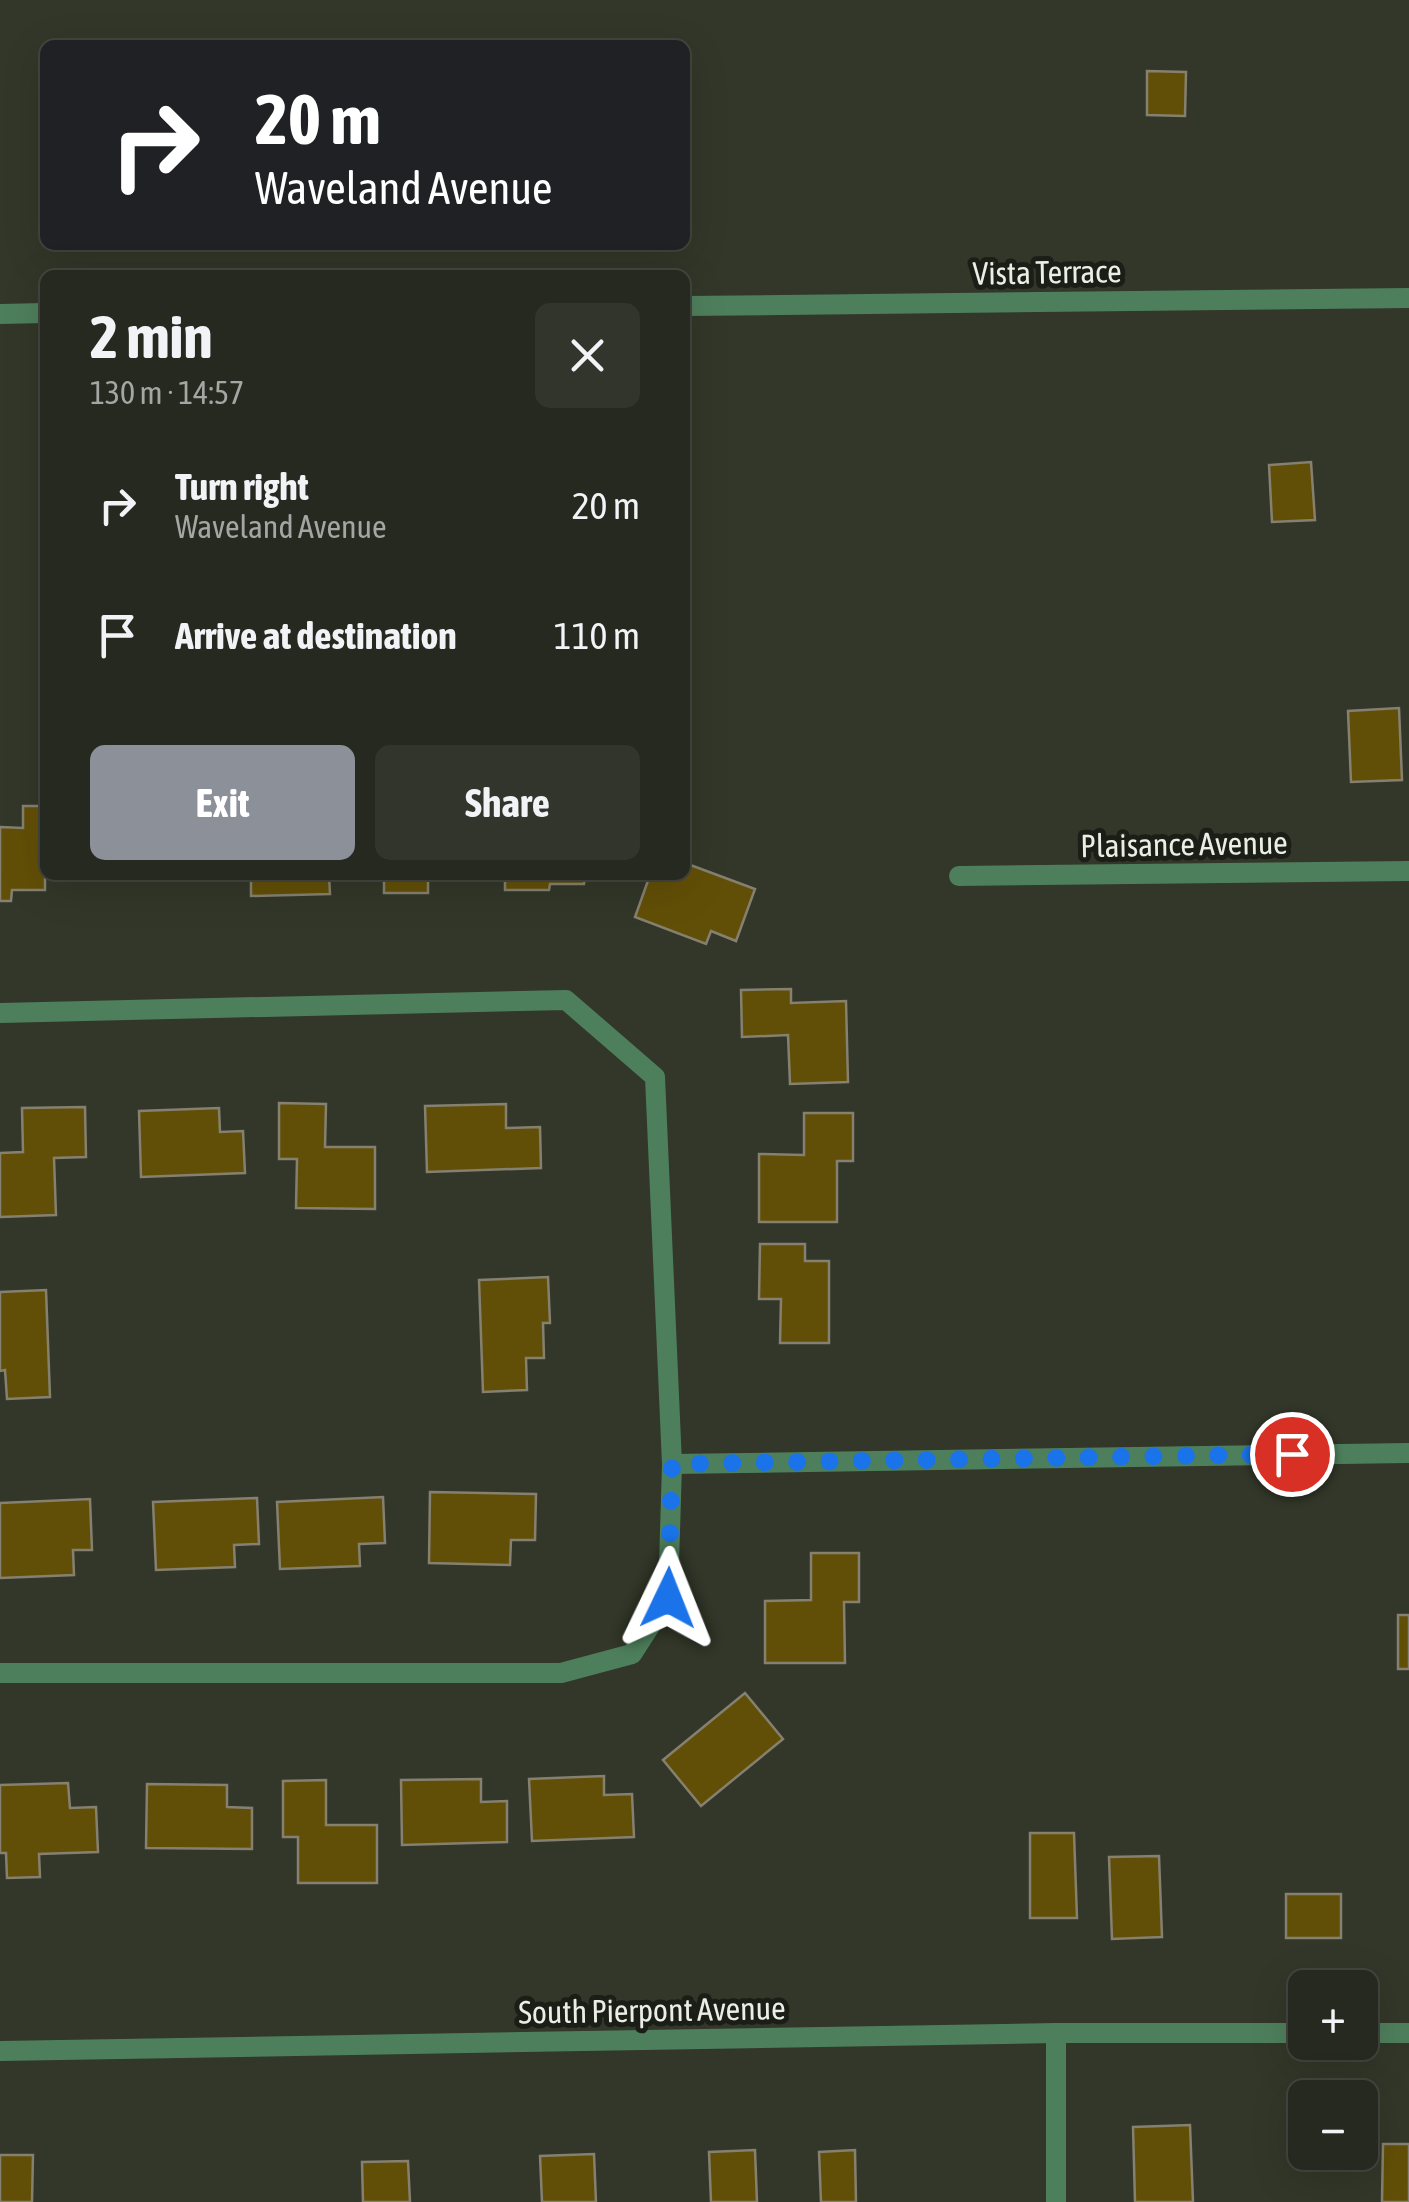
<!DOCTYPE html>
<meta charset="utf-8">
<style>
:root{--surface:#26291f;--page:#32352c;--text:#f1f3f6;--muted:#a4a6a4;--line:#42453d;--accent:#8c9099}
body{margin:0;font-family:"Asap Condensed",sans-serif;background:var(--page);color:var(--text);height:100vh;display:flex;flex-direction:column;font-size:38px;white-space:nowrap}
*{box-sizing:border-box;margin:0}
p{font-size:32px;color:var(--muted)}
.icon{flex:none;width:55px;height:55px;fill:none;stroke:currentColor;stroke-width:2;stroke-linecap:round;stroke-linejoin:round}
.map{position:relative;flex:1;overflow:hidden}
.details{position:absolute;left:40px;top:270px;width:650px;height:610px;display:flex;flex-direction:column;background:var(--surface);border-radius:15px;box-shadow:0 10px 40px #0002,0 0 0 2px var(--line)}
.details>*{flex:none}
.top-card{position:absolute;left:40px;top:40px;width:650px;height:210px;border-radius:15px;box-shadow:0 10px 40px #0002,0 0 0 2px var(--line);background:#202124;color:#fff;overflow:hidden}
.buttons{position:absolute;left:1288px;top:1970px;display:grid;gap:20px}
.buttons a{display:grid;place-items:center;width:90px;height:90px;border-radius:15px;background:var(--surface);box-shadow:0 10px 40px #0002,0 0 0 2px var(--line);font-size:50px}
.pin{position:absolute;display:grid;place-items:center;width:85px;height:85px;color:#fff;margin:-42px;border:5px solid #fff;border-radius:50%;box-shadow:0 2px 10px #0007}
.me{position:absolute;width:110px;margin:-55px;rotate:2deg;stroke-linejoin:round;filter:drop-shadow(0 0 8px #0008)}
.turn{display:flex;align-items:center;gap:35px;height:210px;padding:0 50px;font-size:45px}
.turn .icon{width:130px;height:130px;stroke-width:2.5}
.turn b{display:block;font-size:70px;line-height:85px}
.round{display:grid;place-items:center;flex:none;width:105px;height:105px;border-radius:15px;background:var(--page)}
.head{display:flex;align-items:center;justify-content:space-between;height:170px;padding:0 50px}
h1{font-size:60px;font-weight:700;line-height:75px}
.cta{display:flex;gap:20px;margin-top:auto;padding:20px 50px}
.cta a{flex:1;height:115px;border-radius:15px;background:var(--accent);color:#fff;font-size:40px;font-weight:700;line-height:115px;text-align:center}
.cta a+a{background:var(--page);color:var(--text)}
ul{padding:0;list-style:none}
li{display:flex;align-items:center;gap:30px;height:130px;padding:0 50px}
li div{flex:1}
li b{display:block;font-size:38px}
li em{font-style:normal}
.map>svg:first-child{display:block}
.building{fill:#624f07;stroke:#85806f;stroke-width:2.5}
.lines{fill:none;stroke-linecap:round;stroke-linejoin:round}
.minor{stroke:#4e7f5c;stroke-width:20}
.tertiary{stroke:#4e7f5c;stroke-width:20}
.route{stroke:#1a73e8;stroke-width:18;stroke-dasharray:0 32.4}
.labels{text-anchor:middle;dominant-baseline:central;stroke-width:10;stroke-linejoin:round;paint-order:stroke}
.street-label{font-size:32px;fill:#ebeee5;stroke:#1b1d17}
</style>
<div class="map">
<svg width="1409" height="2202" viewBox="0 0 1409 2202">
<rect width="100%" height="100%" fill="#323729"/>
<g class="building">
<path d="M1147 71 1186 72 1185 116 1147 115Z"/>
<path d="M1311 462 1315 520 1272 522 1269 465Z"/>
<path d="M1399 708 1402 780 1351 782 1348 711Z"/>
<path d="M23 806H45V890H12L11 901H0V827L23 828Z"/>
<path d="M685 863 755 889 736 941 711 931 706 944 635 917 650 875H685Z"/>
<path d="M251 875H329L330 894 251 896Z"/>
<rect x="384" y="875" width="44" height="18"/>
<path d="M505 875H585L584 884H550L549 890H505Z"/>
<path d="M791 989V1003L846 1001 848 1082 790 1084 788 1035 742 1037 741 990Z"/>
<path d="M279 1103 326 1104 325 1147H375V1209L296 1208 297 1159H279Z"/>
<path d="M506 1104V1128L540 1127 541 1168 427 1172 425 1106Z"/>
<path d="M85 1107 86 1157 54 1158 56 1215 0 1217V1153L23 1152 22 1108Z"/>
<path d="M219 1108 220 1132 243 1131 245 1173 141 1177 139 1111Z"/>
<path d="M804 1113H853V1161H837V1222H759V1154L804 1155Z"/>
<path d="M760 1244H805V1261H829V1343H780L781 1299H759Z"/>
<path d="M548 1277 550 1323H543L544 1358H526L527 1390 483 1392 479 1280Z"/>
<path d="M46 1290 50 1397 7 1399 5 1370 0 1371V1292Z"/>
<path d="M430 1492 536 1494 535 1540H511L510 1565 429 1563Z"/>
<path d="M383 1497 385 1543 359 1544 360 1566 280 1569 277 1502Z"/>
<path d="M257 1498 259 1544 234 1545 235 1567 156 1570 153 1502Z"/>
<path d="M90 1499 92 1550H73L74 1575 0 1578V1503Z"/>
<path d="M811 1553H859V1602H844L845 1663H765V1601L811 1600Z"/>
<rect x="1398" y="1615" width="11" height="54"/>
<path d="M745 1693 783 1739 701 1806 663 1760Z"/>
<path d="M604 1776V1795L632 1794 634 1837 532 1841 529 1779Z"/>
<path d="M481 1779V1802L507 1801V1842L402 1845 401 1780Z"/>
<path d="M326 1780V1825H377V1883H298V1837H283V1781Z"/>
<path d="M68 1783 70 1808 96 1807 98 1852 39 1854 40 1877 7 1878 6 1853H0V1785Z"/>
<path d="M147 1784 227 1785V1807L252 1808V1849L146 1848Z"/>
<path d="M1030 1833H1074L1077 1918H1030Z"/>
<path d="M1159 1856 1162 1937 1112 1939 1109 1857Z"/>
<rect x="1286" y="1894" width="55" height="44"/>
<path d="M1190 2125 1193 2202H1135L1133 2127Z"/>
<path d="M1383 2144H1409V2202H1382Z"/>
<path d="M755 2150 757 2202H711L709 2152Z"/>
<path d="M855 2150 856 2202H821L819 2152Z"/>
<path d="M594 2154 596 2202H542L540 2156Z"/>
<path d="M0 2155H33L32 2202H0Z"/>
<path d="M408 2161 410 2202H363L362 2162Z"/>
</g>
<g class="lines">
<g class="minor">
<path d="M685 306 1409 298"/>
<path d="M0 314 45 313"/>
<path d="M959 876 1409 871"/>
<path d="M0 1013 566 1000 655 1077 672 1464 668 1598 632 1654 561 1673H0"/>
<path d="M672 1464 1409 1453"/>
<path d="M1056 2202V2033"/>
</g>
<g class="tertiary">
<path d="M1360 2033H1409"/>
<path d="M0 2051 1056 2033H1305"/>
</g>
</g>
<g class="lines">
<path class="route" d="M668 1598 672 1464 1292 1454"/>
</g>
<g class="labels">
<g class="street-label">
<text transform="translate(1047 272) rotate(-1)">Vista Terrace</text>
<text transform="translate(1184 844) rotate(-1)">Plaisance Avenue</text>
<text transform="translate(652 2010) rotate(-1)">South Pierpont Avenue</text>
</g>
</g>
</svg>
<div class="buttons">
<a>+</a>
<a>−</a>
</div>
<div class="pin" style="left:1292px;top:1454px;background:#d93025"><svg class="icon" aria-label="arrive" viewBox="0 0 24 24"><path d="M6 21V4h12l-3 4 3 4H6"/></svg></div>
<svg class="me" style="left:668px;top:1598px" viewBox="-20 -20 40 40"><path d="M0-17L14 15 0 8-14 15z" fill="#1a73e8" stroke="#fff" stroke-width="4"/></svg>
<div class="top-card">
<div class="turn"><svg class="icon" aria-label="right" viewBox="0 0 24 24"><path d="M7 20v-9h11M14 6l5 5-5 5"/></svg><div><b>20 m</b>Waveland Avenue</div></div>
</div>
<section class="details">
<div class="head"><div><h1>2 min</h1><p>130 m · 14:57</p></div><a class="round"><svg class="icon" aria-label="close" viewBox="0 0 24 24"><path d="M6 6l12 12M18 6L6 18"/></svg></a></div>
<ul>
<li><svg class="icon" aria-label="right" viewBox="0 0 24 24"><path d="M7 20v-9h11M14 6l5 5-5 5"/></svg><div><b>Turn right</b><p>Waveland Avenue</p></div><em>20 m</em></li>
<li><svg class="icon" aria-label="arrive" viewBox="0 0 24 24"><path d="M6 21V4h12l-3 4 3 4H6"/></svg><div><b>Arrive at destination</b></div><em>110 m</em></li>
</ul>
<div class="cta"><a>Exit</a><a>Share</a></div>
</section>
</div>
